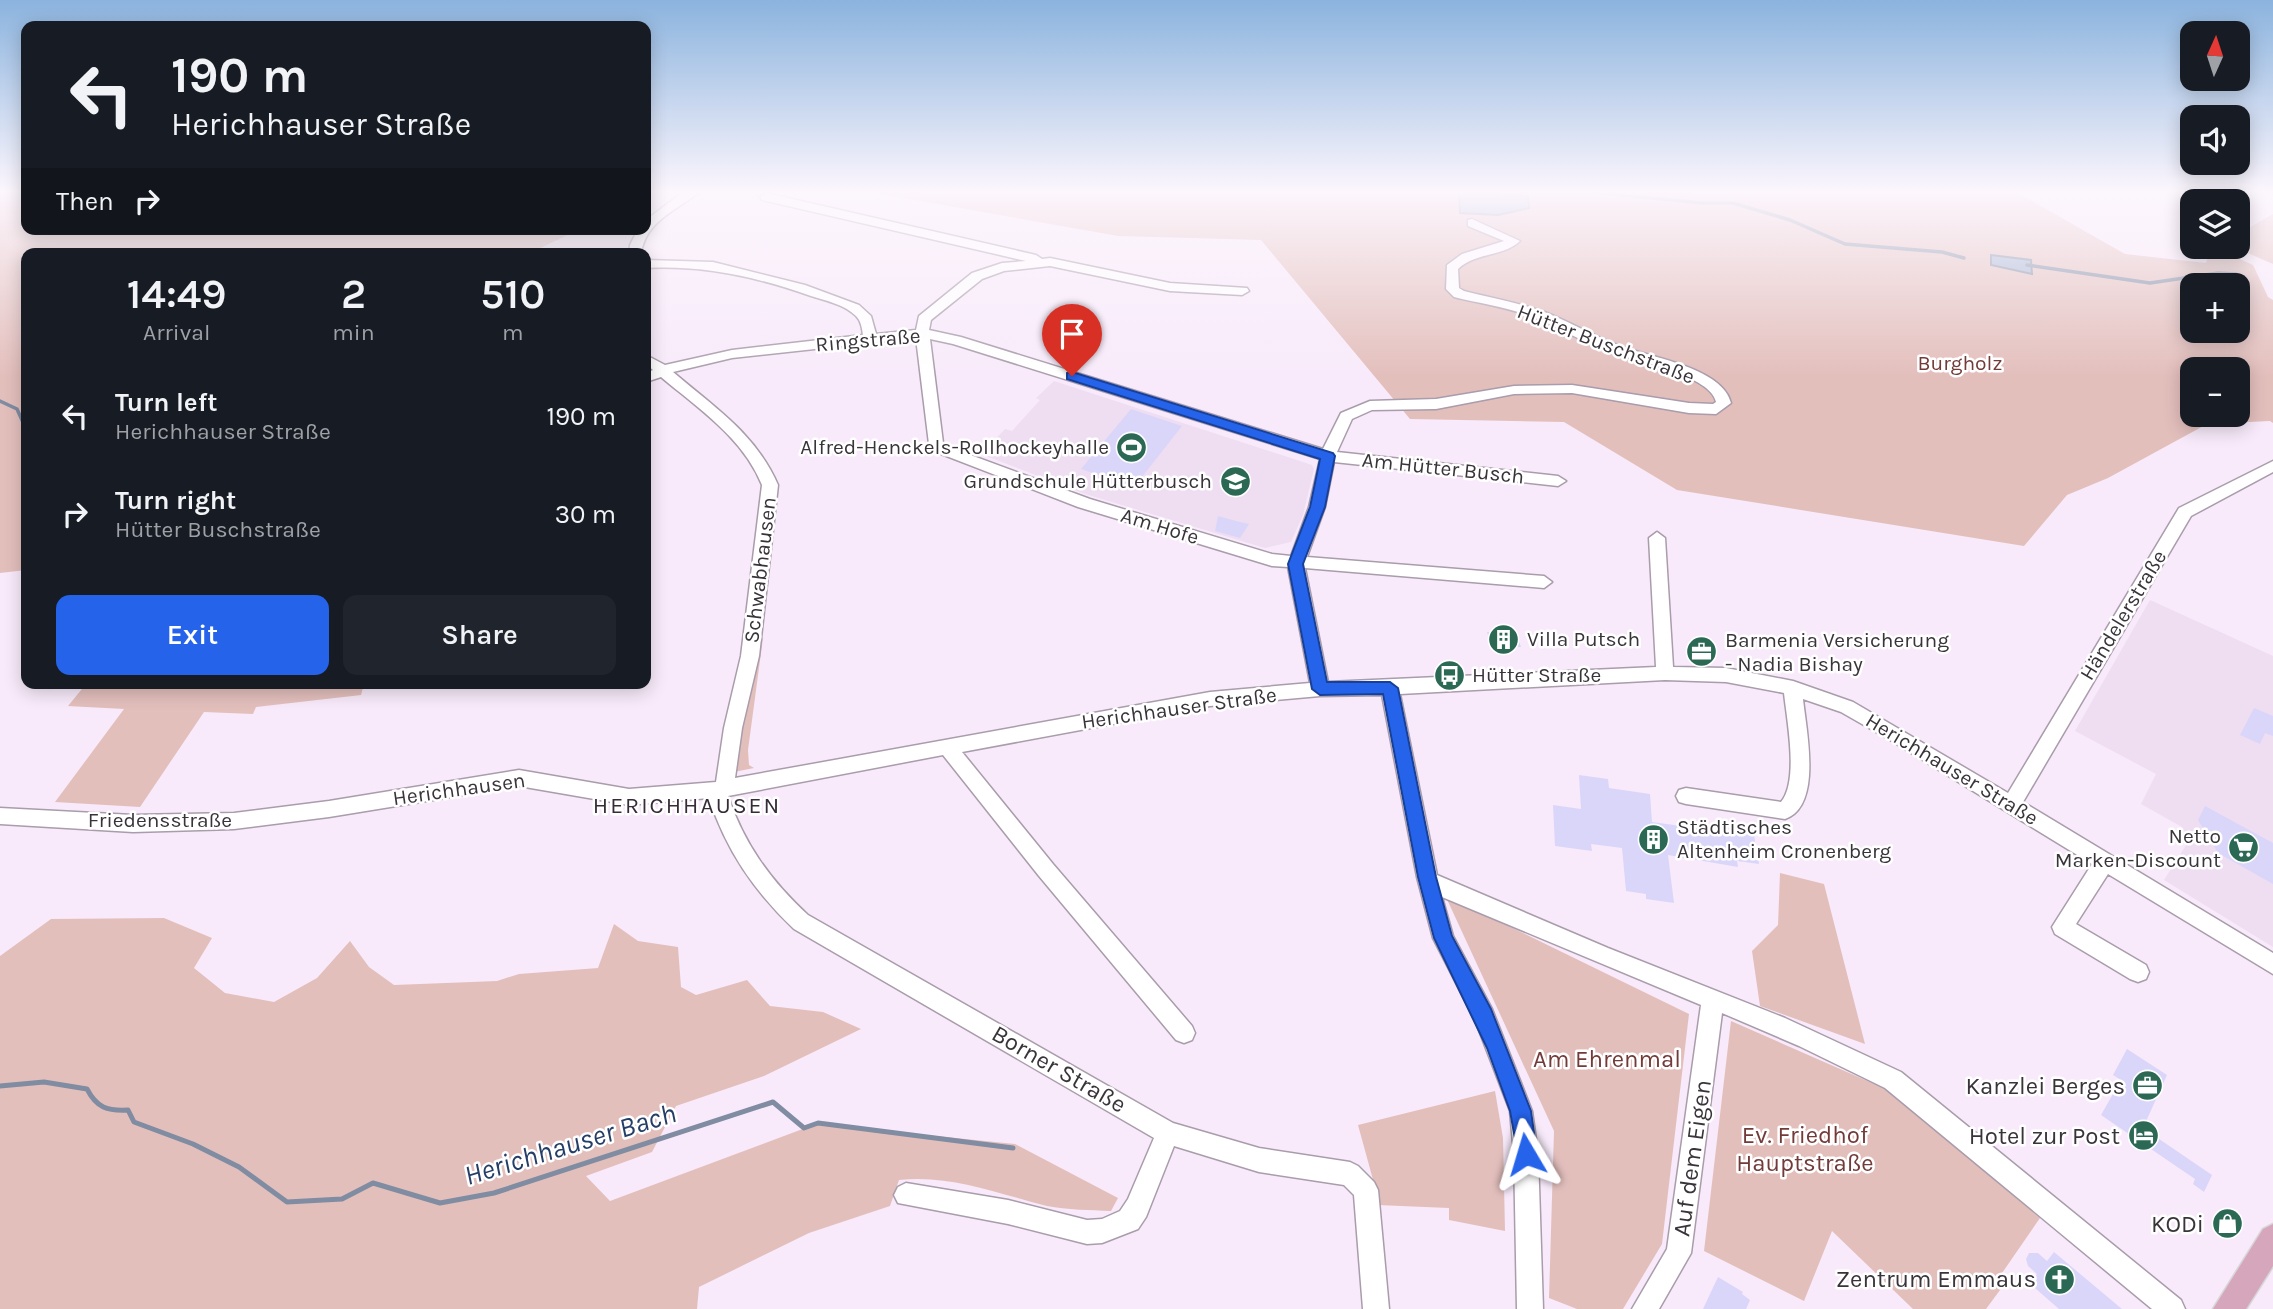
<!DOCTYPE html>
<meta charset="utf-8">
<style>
:root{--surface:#171b24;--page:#20242c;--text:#f1f3f6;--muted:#9ea1a6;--accent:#2563eb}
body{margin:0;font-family:Karla,sans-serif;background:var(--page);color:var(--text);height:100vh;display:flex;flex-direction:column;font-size:26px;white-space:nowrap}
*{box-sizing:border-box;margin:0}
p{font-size:23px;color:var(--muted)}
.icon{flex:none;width:38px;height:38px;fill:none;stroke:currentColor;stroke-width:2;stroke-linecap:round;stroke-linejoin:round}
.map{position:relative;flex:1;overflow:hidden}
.details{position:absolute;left:21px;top:248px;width:630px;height:441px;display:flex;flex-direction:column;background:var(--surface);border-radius:14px;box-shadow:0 4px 18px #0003}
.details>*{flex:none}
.hud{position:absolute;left:21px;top:21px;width:630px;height:214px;border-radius:14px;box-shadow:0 4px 18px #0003;background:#171b24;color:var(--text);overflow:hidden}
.needle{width:46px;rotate:3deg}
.tools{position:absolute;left:2180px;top:21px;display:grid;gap:14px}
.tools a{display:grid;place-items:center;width:70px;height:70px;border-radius:14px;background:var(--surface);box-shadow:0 4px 18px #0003;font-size:35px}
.pin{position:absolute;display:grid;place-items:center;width:60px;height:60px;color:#fff;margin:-72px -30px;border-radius:50% 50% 50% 0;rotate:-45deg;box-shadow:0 0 7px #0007}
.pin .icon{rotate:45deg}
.me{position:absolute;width:77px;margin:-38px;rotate:353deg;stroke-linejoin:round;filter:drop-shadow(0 0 5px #0008)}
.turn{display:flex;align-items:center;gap:24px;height:147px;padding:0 35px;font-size:32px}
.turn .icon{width:91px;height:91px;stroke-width:2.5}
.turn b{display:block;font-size:49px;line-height:60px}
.then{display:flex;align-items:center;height:66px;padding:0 35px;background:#0003;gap:14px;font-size:26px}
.eta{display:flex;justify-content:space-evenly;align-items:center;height:119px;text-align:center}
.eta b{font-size:42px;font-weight:600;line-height:49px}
.primary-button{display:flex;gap:14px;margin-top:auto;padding:14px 35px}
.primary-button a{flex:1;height:80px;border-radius:14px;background:var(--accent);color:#fff;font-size:28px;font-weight:600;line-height:80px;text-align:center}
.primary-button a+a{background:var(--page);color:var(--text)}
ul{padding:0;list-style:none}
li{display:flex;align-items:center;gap:21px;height:98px;padding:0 35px}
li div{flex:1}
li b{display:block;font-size:26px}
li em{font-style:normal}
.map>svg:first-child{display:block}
.built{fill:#efddf2}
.green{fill:#e3bfbc;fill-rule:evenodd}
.water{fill:#9fb1cf;stroke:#808ca2;stroke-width:2}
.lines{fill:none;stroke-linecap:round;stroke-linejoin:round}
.stream-far1{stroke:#808ca2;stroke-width:3.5}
.stream{stroke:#808ca2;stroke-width:5}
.building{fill:#dad6f9}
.minor-casing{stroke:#a99cab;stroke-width:3}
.major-casing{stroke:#d7d6d8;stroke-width:3}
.minor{fill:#fff;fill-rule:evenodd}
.major{fill:#d6a7bc;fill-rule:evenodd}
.route{fill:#2563eb;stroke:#184099;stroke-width:2}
.labels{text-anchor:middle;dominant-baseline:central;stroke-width:5;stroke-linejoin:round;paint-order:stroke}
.street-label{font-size:21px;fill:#39343a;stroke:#fff}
.park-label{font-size:21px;fill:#723b39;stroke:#fff}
.poi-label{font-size:21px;fill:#39343a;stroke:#fff;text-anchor:start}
.neighbourhood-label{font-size:23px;letter-spacing:2px;fill:#362b37;stroke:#fff}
.near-park-label{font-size:24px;fill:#723b39;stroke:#fff}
.near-street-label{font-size:24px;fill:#39343a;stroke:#fff}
.near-poi-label{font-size:24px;fill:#39343a;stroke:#fff;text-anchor:end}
.near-water-label{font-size:28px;font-style:italic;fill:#253e67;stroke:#fff}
</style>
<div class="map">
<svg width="2273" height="1309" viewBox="0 0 2273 1309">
<rect width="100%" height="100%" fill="#f8eafa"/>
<g class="built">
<path d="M1054 381 1312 465 1314 469 1303 515 1291 542 1265 548 1085 494 981 454 1005 429 1012 431 1040 400 1036 398Z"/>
<path d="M2150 600 2273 656V947L2164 880 2190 839 2182 827 2141 804 2156 774 2075 731Z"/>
</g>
<g class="green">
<path d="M0 192H26V229H580L528 254H26V570L0 573Z"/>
<path d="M870 192H1459L1461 213 1528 197 1470 192H2016L2125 254 2206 263 2211 247H2213L2253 265 2268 297 2273 300V423L2270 421 2207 424 2108 478 2067 495 2024 546 1677 490 1564 422 1410 419 1261 240 1118 236ZM2193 285H2238V331H2193ZM2193 369H2238V415H2193Z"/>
<path d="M2273 214V264L2234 247H2238V234Z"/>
<path d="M757 638H763L748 750 749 765 754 768 734 772Z"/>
<path d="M86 684H364L361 695 256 707 253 714 204 712 140 807 55 802 124 709 68 706Z"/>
<path d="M1780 873 1824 884 1865 1044 1760 1006 1752 951 1778 925Z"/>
<path d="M1445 895 1689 1014 1662 1244 1623 1309H1577L1549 1298 1554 1131Z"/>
<path d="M164 918 212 938 194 968 225 993 274 1002 317 978 350 941 369 967 394 985 497 981 519 974 598 968 614 924 638 941 678 947 681 987 696 995 747 980 770 1006 823 1012 861 1029 764 1076 676 1106 652 1152 586 1176 610 1201 816 1124 1015 1144 1118 1198 1111 1211C1090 1210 1067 1210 1047 1206 999 1194 949 1174 899 1180L890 1206 809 1233 699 1287 697 1309H0V956L51 919Z"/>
<path d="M1731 1021 1888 1090 2040 1218 2000 1276 2003 1286 1986 1309H1913L1832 1231 1804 1301 1704 1251Z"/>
<path d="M1495 1091 1503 1138 1505 1231 1449 1220V1208L1377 1205 1375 1187 1358 1125Z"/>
</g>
<g class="water">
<path d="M1459 192 1528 196 1529 208 1498 215 1460 213Z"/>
<path d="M1991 255 2031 260 2032 274 1991 265Z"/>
</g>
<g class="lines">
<g class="stream-far1">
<path d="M1506 192H1590"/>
<path d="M1590 192 1703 203H1733L1790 220 1845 244 1942 252 1964 258"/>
<path d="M2027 265 2150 283 2218 273 2236 274"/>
<path d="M0 401 17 409 26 429"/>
</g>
<path class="stream" d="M0 1086 44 1082 87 1089C97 1108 107 1111 128 1110L134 1122 193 1144 239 1167 287 1202 342 1199 373 1183 440 1203 494 1193 773 1102 804 1128 818 1123 1013 1148"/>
</g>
<g class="building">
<path d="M1131 409 1182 426 1134 487 1081 469Z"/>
<path d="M1218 516 1236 521 1249 524 1240 538 1215 531Z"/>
<path d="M1515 631 1521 647 1492 648 1487 632Z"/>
<path d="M2254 708 2273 716V736L2265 733 2260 744 2240 735Z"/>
<path d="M1579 775 1608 779 1609 788 1650 794 1652 822 1732 833 1731 826 1753 829 1759 864 1737 861 1738 867 1668 855 1674 903 1646 899V894L1626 891 1622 848 1591 844 1592 851 1555 846 1553 805 1581 809Z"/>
<path d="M2205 806 2273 843V884L2218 853 2198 820Z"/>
<path d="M2127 1049 2167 1075 2143 1128 2212 1175 2204 1192 2193 1184 2195 1179 2101 1115 2121 1080 2113 1075Z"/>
<path d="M2054 1252 2122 1309H2059L2029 1283 2037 1274 2028 1266 2026 1259 2029 1253H2038L2047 1261Z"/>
<path d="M1718 1277 1743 1292 1742 1294 1750 1300 1746 1309H1703Z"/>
</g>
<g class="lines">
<defs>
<g id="minor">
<path d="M683 192H699C676 211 645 221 641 254H629L630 245 638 229H646V220Z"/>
<path d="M766 193 1036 255 1042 259 1050 258 1170 283 1247 288 1249 291 1242 295 1170 291 1050 266 1004 271 982 279 931 320 929 330 961 337 1323 449 1341 413 1370 401 1436 399 1514 386 1572 385 1689 403 1713 404 1716 402C1711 376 1639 362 1617 354 1590 346 1564 330 1538 319 1512 308 1482 304 1454 297L1446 289 1447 265 1462 254 1504 241 1468 226V220L1472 219 1520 241C1503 257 1476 252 1458 269L1459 288 1464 291C1491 298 1521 303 1547 313 1574 324 1599 339 1626 348 1655 358 1723 369 1731 403L1716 414 1689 413 1572 393 1514 394 1436 409 1372 410 1352 419 1337 452 1558 476 1566 481 1558 486 1334 462 1325 507 1307 557 1544 576 1552 582 1544 588 1305 568 1328 682 1656 667 1649 538 1657 532 1665 538 1673 667 1726 668 1793 681 1853 702 2008 793 2179 508 2273 461V472L2191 516 2023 802 2273 953V974L2108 874 2076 924 2146 965 2149 972 2146 979 2138 982 2130 979 2055 934 2052 927 2092 864 1890 740 1841 712 1803 699C1806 729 1823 806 1785 819L1686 804 1679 802 1676 796 1679 790 1686 788 1781 802C1799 781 1787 721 1784 693L1726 682 1665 680 1400 694 1437 875 1608 948 1785 1018 1901 1072 2181 1300 2185 1309H2152L1885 1088 1799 1046 1722 1013 1691 1253 1659 1309H1632L1667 1249 1701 1005 1442 897 1453 936 1492 1009 1532 1111 1538 1154 1543 1309H1517L1514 1154 1510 1111 1475 1020 1433 938 1417 877 1382 695 1320 696 1210 706 962 752 1053 864 1192 1026 1195 1033 1192 1040 1184 1043 1176 1040 1039 876 943 755 728 796C744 844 771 881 808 915L1173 1123 1259 1148 1350 1162 1358 1166 1374 1182 1378 1190 1389 1309H1363L1354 1195 1344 1185 1259 1172 1174 1146 1146 1217 1138 1229 1102 1243 1087 1244 1008 1224 898 1203 894 1195 898 1187 906 1183 1008 1200 1087 1220 1102 1219 1120 1211 1128 1199 1154 1138 794 929C754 891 726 850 709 798L629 805 519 786 329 817 234 829 133 832 0 824V808L133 815 234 813 329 801 519 770 629 789 716 782 724 728 741 656 762 485C743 438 699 409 661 377L646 382V373L653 370 646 364V355L665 365 732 350 863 335C862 328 861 321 856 316 844 304 826 301 811 296 757 277 704 265 646 268V260L713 262 805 285 859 305 871 316 876 334 916 330 919 316 972 273 1002 263 1026 261 762 200 760 197ZM916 338 929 444 936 452 1078 507 1272 566 1288 567 1310 683 1210 692 735 778 742 728 759 656 778 485C756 434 714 407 673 372L732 358ZM930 339 953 344 1320 459 1309 507 1291 556 1272 554 1090 499 946 446 943 443Z"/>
</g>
<path id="major" d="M2273 1224V1266L2246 1309H2213L2263 1229Z"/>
</defs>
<use href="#minor" class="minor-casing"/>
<use href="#major" class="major-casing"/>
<use href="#minor" class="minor"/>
<use href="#major" class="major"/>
</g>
<linearGradient id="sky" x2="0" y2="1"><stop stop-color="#8bb3de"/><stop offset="0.51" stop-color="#fcf6fd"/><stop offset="1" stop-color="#fcf6fd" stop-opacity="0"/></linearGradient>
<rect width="2273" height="376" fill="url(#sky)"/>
<path class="route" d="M1072 372 1333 453 1335 456 1325 507 1303 564 1327 682H1390L1398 688 1436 877 1452 936 1491 1009 1531 1111 1537 1154 1534 1161 1526 1164 1519 1161 1510 1111 1487 1048 1434 938 1418 877 1383 694 1320 695 1312 689 1288 564 1310 507 1320 459 1067 379V373Z"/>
<defs>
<symbol id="stadium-disc" viewBox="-11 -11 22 22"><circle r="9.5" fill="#2b6954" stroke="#fff"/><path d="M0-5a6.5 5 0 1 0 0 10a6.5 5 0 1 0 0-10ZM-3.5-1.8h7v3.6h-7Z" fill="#fff"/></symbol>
<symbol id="school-disc" viewBox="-11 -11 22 22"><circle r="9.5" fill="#2b6954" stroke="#fff"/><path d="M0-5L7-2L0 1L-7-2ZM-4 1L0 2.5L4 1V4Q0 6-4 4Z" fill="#fff"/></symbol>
<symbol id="building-disc" viewBox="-11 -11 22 22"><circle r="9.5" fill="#2b6954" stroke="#fff"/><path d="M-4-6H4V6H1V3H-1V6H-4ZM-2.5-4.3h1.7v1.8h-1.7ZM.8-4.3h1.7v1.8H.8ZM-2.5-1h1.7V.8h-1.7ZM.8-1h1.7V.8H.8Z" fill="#fff"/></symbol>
<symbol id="office-disc" viewBox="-11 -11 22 22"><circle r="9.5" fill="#2b6954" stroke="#fff"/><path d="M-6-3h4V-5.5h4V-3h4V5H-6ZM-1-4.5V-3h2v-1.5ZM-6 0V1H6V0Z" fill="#fff"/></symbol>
<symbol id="bus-disc" viewBox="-11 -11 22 22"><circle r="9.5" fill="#2b6954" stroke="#fff"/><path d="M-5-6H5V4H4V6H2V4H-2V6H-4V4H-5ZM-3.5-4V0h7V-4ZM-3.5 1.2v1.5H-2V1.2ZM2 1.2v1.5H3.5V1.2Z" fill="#fff"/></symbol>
<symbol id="supermarket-disc" viewBox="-11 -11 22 22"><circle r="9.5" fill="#2b6954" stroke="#fff"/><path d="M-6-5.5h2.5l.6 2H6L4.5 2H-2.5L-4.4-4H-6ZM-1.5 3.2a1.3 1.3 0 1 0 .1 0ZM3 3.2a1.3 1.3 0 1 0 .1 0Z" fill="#fff"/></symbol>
<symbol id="hotel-disc" viewBox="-11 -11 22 22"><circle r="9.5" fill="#2b6954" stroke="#fff"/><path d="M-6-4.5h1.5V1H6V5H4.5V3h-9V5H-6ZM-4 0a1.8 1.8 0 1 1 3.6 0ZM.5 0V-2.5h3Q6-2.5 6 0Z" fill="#fff"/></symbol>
<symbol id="shop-disc" viewBox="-11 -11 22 22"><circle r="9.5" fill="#2b6954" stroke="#fff"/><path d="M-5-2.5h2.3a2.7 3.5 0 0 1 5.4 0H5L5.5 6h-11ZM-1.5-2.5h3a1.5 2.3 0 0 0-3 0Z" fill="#fff"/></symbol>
<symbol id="church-disc" viewBox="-11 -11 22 22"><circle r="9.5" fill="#2b6954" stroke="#fff"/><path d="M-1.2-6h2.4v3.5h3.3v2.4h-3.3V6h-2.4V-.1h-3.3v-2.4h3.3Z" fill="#fff"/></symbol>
</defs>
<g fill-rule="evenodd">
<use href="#stadium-disc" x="1114" y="430" width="35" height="35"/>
<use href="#school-disc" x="1218" y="464" width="35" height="35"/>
<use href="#building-disc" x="1486" y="622" width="35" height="35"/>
<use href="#office-disc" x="1684" y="634" width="35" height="35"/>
<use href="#bus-disc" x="1432" y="658" width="35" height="35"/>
<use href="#building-disc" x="1636" y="822" width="35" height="35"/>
<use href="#supermarket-disc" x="2226" y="830" width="35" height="35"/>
<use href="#office-disc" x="2130" y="1068" width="35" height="35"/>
<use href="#hotel-disc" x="2126" y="1118" width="35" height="35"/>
<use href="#shop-disc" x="2210" y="1206" width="35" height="35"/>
<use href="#church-disc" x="2042" y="1262" width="35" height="35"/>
</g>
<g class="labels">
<g class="street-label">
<text transform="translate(868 340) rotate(-5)">Ringstraße</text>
<text transform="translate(1606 344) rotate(21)">Hütter Buschstraße</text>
<text transform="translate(1443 468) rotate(6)">Am Hütter Busch</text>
<text transform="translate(1160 526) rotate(17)">Am Hofe</text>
<text transform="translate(760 570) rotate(-83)">Schwabhausen</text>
<text transform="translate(2123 615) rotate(-59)">Händelerstraße</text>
<text transform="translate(1179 708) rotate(-8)">Herichhauser Straße</text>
<text transform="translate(1952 769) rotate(31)">Herichhauser Straße</text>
<text transform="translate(459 789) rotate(-8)">Herichhausen</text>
<text x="160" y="820">Friedensstraße</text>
</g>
<g class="park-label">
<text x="1960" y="363">Burgholz</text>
</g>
<g class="poi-label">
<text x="1109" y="447" text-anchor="end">Alfred-Henckels-Rollhockeyhalle</text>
<text x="1212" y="481" text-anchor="end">Grundschule Hütterbusch</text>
<text x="1527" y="639">Villa Putsch</text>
<text x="1725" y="640">Barmenia Versicherung<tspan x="1725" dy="24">- Nadia Bishay</tspan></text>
<text x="1472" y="675">Hütter Straße</text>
<text x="1677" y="827">Städtisches<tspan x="1677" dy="24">Altenheim Cronenberg</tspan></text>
<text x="2221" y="836" text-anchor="end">Netto<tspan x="2221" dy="24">Marken-Discount</tspan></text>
</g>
<g class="neighbourhood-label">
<text x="687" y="805">HERICHHAUSEN</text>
</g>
<g class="near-park-label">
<text x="1607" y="1059">Am Ehrenmal</text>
<text x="1805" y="1135">Ev. Friedhof<tspan x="1805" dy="28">Hauptstraße</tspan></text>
</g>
<g class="near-street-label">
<text transform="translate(1059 1069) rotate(30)">Borner Straße</text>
<text transform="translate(1692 1158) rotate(-82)">Auf dem Eigen</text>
</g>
<g class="near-poi-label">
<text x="2125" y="1086">Kanzlei Berges</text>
<text x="2120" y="1136">Hotel zur Post</text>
<text x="2204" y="1224">KODi</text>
<text x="2036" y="1279">Zentrum Emmaus</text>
</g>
<g class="near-water-label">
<text transform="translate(570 1144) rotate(-17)">Herichhauser Bach</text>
</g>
</g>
</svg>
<div class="tools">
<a><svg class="needle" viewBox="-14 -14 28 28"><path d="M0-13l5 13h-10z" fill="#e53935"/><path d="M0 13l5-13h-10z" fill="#9ea1a6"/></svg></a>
<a><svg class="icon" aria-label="sound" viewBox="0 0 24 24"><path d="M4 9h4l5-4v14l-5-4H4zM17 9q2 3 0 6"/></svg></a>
<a><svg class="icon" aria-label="layers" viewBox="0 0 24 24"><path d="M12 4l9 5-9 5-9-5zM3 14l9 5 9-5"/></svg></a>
<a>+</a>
<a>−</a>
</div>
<div class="pin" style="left:1072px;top:376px;background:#d93025"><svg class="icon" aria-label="arrive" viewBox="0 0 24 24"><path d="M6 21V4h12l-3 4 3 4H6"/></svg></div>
<svg class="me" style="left:1526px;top:1154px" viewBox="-20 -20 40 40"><path d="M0-17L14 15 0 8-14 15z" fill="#2563eb" stroke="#fff" stroke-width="4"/></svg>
<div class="hud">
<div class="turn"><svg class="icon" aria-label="left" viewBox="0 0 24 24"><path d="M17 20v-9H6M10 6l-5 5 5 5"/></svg><div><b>190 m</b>Herichhauser Straße</div></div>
<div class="then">Then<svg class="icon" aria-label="right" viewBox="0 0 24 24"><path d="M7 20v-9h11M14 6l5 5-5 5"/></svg></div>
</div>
<section class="details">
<div class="eta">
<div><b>14:49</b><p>Arrival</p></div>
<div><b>2</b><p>min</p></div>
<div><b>510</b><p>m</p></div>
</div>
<ul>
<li><svg class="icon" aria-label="left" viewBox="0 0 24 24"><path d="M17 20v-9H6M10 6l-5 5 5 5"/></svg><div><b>Turn left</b><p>Herichhauser Straße</p></div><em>190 m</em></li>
<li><svg class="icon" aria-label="right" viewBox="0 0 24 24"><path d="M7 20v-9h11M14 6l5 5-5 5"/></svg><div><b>Turn right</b><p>Hütter Buschstraße</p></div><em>30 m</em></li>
</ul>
<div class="primary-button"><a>Exit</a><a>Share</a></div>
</section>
</div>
